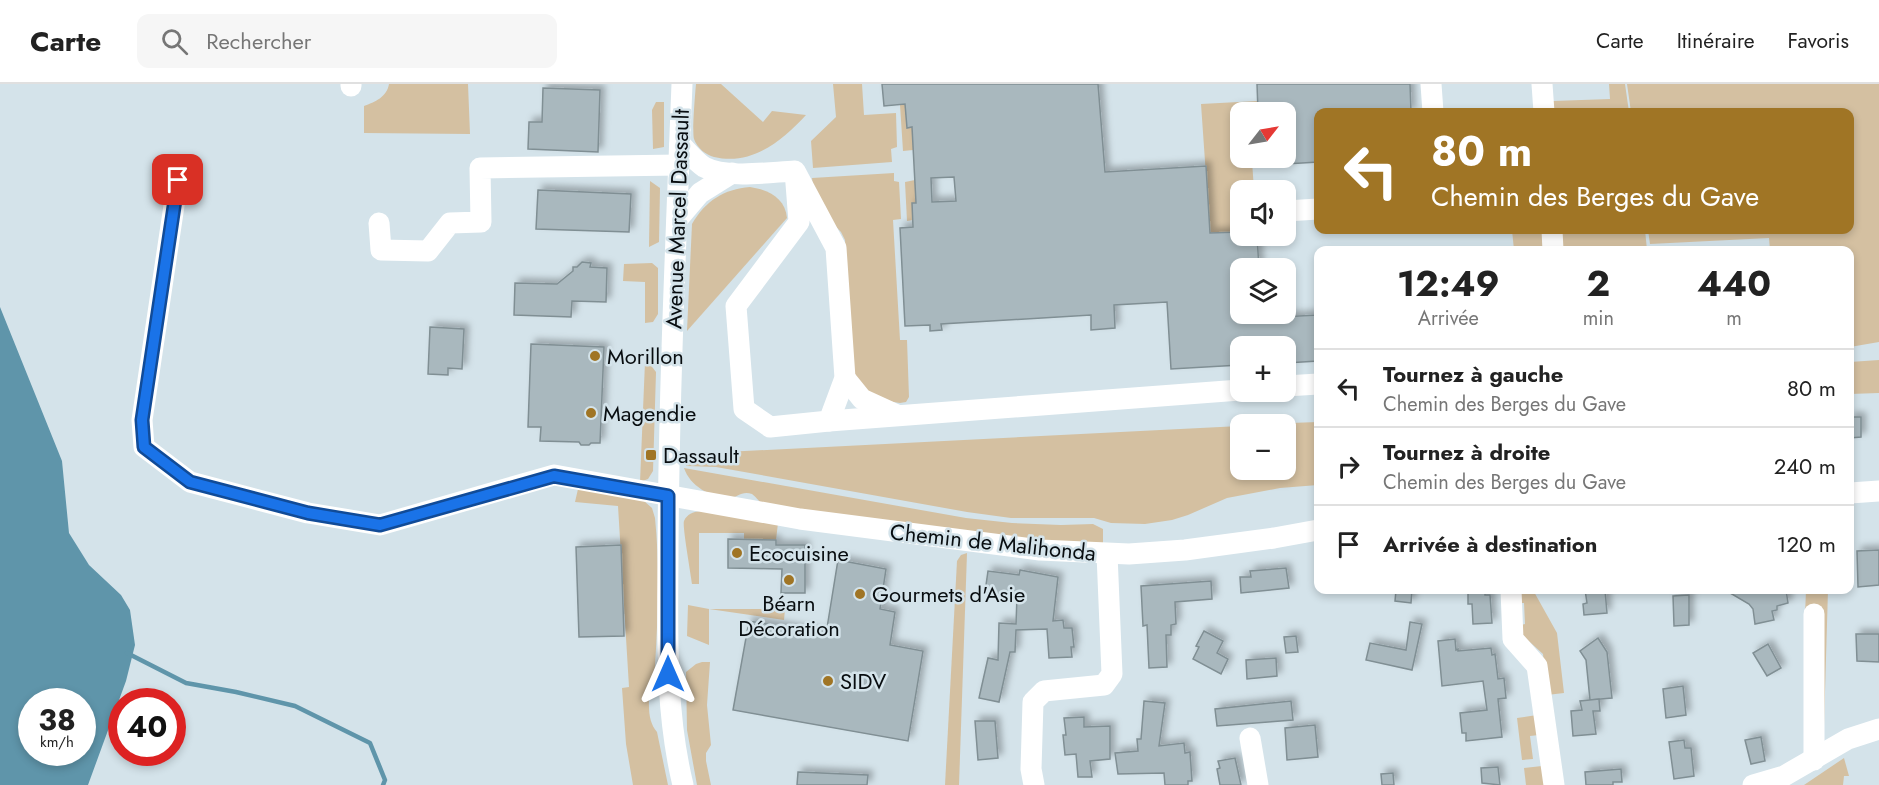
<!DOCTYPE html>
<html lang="fr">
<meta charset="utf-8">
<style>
:root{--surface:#fff;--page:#f6f6f6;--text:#222;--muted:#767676;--line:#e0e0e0}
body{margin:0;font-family:Jost,sans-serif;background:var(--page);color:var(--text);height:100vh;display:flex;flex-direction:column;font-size:22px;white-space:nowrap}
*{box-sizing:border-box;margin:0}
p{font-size:20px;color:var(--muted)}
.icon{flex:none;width:33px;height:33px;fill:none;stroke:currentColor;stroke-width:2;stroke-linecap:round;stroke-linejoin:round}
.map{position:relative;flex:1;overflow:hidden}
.panel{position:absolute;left:1314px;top:162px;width:540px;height:348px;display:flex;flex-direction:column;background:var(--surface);border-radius:12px;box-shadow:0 3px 9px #0003}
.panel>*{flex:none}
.guide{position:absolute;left:1314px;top:24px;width:540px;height:126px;border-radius:12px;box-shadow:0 3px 9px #0003;background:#a07525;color:#fff;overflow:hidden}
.needle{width:39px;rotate:59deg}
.buttons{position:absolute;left:1230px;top:18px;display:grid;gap:12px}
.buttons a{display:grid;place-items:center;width:66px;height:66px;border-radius:12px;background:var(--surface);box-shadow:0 3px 9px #0003;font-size:30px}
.speed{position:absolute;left:18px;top:604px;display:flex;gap:12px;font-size:30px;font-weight:700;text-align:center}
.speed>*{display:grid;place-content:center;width:78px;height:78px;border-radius:50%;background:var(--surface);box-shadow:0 3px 9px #0003;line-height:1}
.speed small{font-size:15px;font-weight:400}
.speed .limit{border:9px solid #d22;background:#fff;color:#111}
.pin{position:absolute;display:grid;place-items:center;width:51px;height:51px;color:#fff;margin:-26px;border-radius:12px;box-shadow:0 3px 9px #0006}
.me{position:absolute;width:66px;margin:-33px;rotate:0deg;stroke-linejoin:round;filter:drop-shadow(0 0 4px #0008)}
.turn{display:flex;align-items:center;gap:21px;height:126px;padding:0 18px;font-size:27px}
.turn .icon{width:78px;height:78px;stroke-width:2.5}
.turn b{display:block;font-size:42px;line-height:51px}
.eta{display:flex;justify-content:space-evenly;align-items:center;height:102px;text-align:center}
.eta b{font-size:36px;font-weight:700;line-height:42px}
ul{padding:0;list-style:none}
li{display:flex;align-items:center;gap:18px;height:78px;padding:0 18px;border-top:2px solid var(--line)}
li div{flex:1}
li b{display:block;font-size:22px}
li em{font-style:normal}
header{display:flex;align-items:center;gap:36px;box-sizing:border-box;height:84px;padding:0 30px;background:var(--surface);border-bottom:2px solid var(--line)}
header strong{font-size:28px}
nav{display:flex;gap:33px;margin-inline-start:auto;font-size:21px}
.search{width:420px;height:54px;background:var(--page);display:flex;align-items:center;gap:15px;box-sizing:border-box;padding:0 21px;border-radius:12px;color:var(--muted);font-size:22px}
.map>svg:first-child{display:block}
.green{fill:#d4c0a1}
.water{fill:#5f95aa;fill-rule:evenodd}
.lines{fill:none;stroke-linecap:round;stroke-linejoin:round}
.stream{stroke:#5f95aa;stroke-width:4.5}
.building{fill:#a9b8be;stroke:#808f94;stroke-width:1.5;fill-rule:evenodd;filter:url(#shadow)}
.minor{stroke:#fff;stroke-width:21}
.route-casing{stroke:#114b97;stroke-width:15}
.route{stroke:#1a73e8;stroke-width:10}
.poi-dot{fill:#a07525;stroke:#d4e3ea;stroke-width:2}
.labels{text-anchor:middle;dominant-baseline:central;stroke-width:5;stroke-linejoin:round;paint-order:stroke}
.street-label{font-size:22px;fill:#080d10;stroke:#d4e3ea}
.poi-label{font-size:22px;fill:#080d10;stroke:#d4e3ea;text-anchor:start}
</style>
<header>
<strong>Carte</strong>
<div class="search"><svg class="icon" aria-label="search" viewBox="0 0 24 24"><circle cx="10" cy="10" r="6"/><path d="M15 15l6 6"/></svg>Rechercher</div>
<nav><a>Carte</a><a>Itinéraire</a><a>Favoris</a></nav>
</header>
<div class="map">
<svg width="1879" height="701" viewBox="0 0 1879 701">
<defs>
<filter id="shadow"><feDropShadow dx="4.5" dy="-4.5" stdDeviation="3" flood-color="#0004"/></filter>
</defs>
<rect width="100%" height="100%" fill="#d4e3ea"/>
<g class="green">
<path d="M389 0H468L470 50 364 49V22C375 18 387 13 389 0Z"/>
<path d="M696 0H721L763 38 772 27 806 31C782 57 752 82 714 73 706 71 697 64 694 55 692 48 695 11 696 0Z"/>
<path d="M833 0H862L864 31 896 29 897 63 891 65 892 78 813 84 811 57 836 33Z"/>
<path d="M1609 0H1625L1629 28H1553V17L1610 15Z"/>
<path d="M1627 0H1879V258L1850 263V166H1770L1769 154 1650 160 1648 146H1850V28H1631Z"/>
<path d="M1257 17 1258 28H1240V74H1260V75L1252 77 1254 106H1240V148L1210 149 1201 20Z"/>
<path d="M656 18H664V63L653 65 652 26Z"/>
<path d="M900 21H905L907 43H917L913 66 903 67Z"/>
<path d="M894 89V97L899 98 901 135 893 136 900 256H907L909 313 906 318 900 319 874 315 852 288 845 156 841 148 815 121 812 94Z"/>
<path d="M915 96 921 101 913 136 907 137 905 98Z"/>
<path d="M650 97 660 104 659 158 649 163Z"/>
<path d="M750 103C769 106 785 114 787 134L687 247 692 140C705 117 724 105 750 103Z"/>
<path d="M1512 146H1542L1543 166H1514Z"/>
<path d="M1559 146H1645L1647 166H1560Z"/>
<path d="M652 179 658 184V230L653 238 645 239V198L623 197 624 180Z"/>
<path d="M1879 276V309L1850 310V278Z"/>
<path d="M645 278 649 279 656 288 653 387 648 395 640 398Z"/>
<path d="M1318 338V401L1280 404 1227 414 1188 431 1172 436 1145 440 1111 439 1094 434H1011L967 428 716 383 686 382V370L1240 342V386H1286V340H1263Z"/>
<path d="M684 384 966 434 1012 439 1061 441 1093 440 1103 445V460L1015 455 762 420C759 417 755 412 752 410 742 406 737 414 729 414 710 413 690 402 684 384Z"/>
<path d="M578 405 644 417 652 424 655 434C660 483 658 533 655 582 654 595 648 608 649 622 649 632 651 641 657 648L668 701H633L626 660 622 604 629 603 618 422 575 418Z"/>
<path d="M700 427 778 439 776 456 744 455V449H699V500H692C691 491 682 441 684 437 687 430 693 428 700 427Z"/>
<path d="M967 469 959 701H945L957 477 961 471Z"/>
<path d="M1518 506H1533L1557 549 1564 609 1547 611 1543 570 1521 550V541L1525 540 1524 519H1519Z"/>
<path d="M1806 506H1828L1824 642 1805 531Z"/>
<path d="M688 521 709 525H785L784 536 709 525V561L687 552Z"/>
<path d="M702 578H710L707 621 711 661 706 669V677L711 701H697L687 646 686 588 696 580Z"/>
<path d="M1537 631 1539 651 1530 652 1533 675 1522 676 1517 634Z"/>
<path d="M1844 674 1849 692H1844L1843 701H1804Z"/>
<path d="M1542 682 1545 701H1526L1524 684Z"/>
</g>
<path class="water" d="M0 223 62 377 69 449 89 481 121 511 130 526 135 561 126 597 88 701H0ZM32 618H82V669H32Z"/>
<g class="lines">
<path class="stream" d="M127 569 186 599 236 608 295 622 370 659 385 696 383 701"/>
</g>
<g class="building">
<path d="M882 0H1098L1105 88 1206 82 1210 149 1240 148V152H1257L1259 184H1240V235L1318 231V277L1286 279V262H1240V281L1171 285 1167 218 1114 221 1115 244 1091 246V231L941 240 942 246 930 247V241L905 242 900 144 913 143 912 119H916L912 43 907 44 905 20 884 22ZM954 93 956 117 932 118 931 94Z"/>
<path d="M1257 0H1410L1411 28H1318V78L1286 80V28H1258Z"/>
<path d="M543 4 600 6 598 68 528 65 529 38H542Z"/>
<path d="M538 106 631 110 629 148 536 145Z"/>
<path d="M582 178 591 179 590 183 607 184 606 218 572 217 571 233 514 231 515 199 557 200 573 187V183H577Z"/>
<path d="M430 243 464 245 462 285 448 284V291L428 290Z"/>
<path d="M531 260 604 263 600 359H591L589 361H581L579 358 540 357 541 343H528Z"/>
<path d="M1850 333H1861V353L1850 354Z"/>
<path d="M728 455 776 456V461H805V509H781L782 485 728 484Z"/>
<path d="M621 461 624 552 579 553 576 463Z"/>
<path d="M1879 466V501L1858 503 1857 467Z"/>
<path d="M838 476 886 485 880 525 895 528 890 561 923 567 908 657 733 626 749 537 826 550Z"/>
<path d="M1286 484 1289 504 1241 509 1240 493H1251L1250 487Z"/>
<path d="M1020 486 1058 493 1053 537 1063 536 1064 544H1072L1074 563H1071L1072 573 1049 574 1047 545 1016 546 1015 568H1010L999 618 979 614 988 574 998 576 999 539 1016 540 1017 512 985 508 988 487 1019 491Z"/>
<path d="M1211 497 1212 515 1175 518 1176 540 1171 541V551H1166L1167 583 1149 584 1147 541 1143 542 1141 502Z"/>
<path d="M1396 506H1412L1411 519 1395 517Z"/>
<path d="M1468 506H1485V511H1490L1492 539 1473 540 1472 520H1468Z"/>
<path d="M1585 506H1605L1607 529 1584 531 1583 520 1587 519Z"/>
<path d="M1725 506H1763L1769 509 1786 506 1788 519 1777 522V526L1772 527 1774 536 1755 540 1753 525 1749 520Z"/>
<path d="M1689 511V541L1674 542 1673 512Z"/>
<path d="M1410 538 1422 540 1412 586 1366 576 1370 559 1406 566Z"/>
<path d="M1204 547 1223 557 1217 569 1228 575 1221 590 1193 575 1199 563 1196 562Z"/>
<path d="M1856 550H1879V578L1857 577Z"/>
<path d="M1296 552 1298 568 1286 569 1284 553Z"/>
<path d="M1598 554 1607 568 1612 614 1590 616 1586 576 1580 567Z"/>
<path d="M1455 555 1456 566 1458 565V567L1491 564 1492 571 1495 570 1498 595 1504 594 1506 614 1498 615 1502 653 1466 657V649H1462L1460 629 1487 626 1483 597 1442 602 1438 557Z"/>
<path d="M1768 560 1781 584 1767 592 1753 569Z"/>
<path d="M1276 574 1277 592 1247 595 1246 576Z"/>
<path d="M1683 602 1686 631 1666 634 1663 605Z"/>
<path d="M1599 615 1600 627H1593L1596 650 1573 652 1571 627 1582 626 1580 617Z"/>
<path d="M1144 617 1165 619 1159 662 1184 659 1185 669 1190 668 1192 697H1188V701H1165L1164 689 1118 690 1115 669 1138 667 1137 655H1141Z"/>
<path d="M1291 617 1293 636 1217 642 1215 625Z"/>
<path d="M1084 633V643L1110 642V675L1090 677 1092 693H1078L1076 670 1065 671 1063 651H1066L1064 634Z"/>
<path d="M975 637H995L998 674 978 676Z"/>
<path d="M1315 641 1318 673 1287 676 1285 644Z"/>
<path d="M1761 653 1765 677 1751 680 1745 656Z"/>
<path d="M1684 656 1685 664H1691L1694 692 1674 695 1669 658Z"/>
<path d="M1235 674 1241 701H1220L1217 685 1220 684 1218 677Z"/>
<path d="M1498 683 1500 701 1482 699 1481 684Z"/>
<path d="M1621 685 1622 698H1613V701H1586L1585 688Z"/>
<path d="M798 688 868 691 867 701H797Z"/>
<path d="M1393 689 1394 701H1382L1381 690Z"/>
</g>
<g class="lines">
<g class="minor">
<path d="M351 0V2"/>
<path d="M682 0C676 154 669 308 668 462 668 542 664 623 683 701"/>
<path d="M1431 0 1433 28"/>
<path d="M1542 0 1544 28"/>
<path d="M680 60C687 67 696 78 704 83 726 95 771 88 795 87L799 138 736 222 744 325 770 343 829 337 845 294 836 164 795 87"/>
<path d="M178 95 142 336 144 363 190 398 308 429 380 441 554 391 800 435 1040 466 1129 470 1185 466 1274 454 1318 446"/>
<path d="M1286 127 1318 125"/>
<path d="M677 136 700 109 732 89"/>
<path d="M379 139 381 166 428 167 450 139 481 138 480 84 679 81"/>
<path d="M1552 146 1553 166"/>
<path d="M845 294 862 315 897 331"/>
<path d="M1286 302 1318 300"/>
<path d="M829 337 1240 306"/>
<path d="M1850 409 1879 407"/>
<path d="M1511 506 1513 555 1537 582 1554 701"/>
<path d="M1250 654 1258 701"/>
<path d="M1814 676V530"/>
<path d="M1034 701 1031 685 1033 618 1044 607 1104 601 1112 590 1107 470"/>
<path d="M1753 701 1784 692 1848 655 1879 645"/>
</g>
</g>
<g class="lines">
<defs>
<path id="route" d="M178 96 142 336 144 363 190 398 308 429 380 441 554 392 668 412V590"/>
</defs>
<use href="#route" class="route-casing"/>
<use href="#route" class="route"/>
</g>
<g class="poi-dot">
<circle cx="595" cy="272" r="6"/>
<circle cx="591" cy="329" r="6"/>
<rect x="645" y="365" width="12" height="12" rx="3"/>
<circle cx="737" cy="469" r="6"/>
<circle cx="789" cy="496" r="6"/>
<circle cx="860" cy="510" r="6"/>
<circle cx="828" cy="597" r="6"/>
</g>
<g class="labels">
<g class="street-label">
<text transform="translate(677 135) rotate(-88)">Avenue Marcel Dassault</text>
<text transform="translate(993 458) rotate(6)">Chemin de Malihonda</text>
</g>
<g class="poi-label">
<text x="607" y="272">Morillon</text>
<text x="603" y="329">Magendie</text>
<text x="663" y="371">Dassault</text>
<text x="749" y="469">Ecocuisine</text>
<text x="872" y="510">Gourmets d'Asie</text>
<text x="789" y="519" text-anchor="middle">Béarn<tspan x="789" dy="25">Décoration</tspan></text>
<text x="840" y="597">SIDV</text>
</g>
</g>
</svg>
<div class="buttons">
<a><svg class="needle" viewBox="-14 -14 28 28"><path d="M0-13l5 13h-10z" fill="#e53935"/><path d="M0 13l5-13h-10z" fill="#767676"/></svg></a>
<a><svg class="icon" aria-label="sound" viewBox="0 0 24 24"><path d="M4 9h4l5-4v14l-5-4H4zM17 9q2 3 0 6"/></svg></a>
<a><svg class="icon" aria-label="layers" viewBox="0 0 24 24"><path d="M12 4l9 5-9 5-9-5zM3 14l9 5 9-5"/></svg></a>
<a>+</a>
<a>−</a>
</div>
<div class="speed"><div>38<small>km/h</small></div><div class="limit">40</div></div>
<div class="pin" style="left:178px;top:96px;background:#d93025"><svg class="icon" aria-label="arrive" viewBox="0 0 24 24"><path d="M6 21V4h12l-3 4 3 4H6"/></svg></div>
<svg class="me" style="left:668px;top:590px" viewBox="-20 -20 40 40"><path d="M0-17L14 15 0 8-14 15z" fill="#1a73e8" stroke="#fff" stroke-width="4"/></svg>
<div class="guide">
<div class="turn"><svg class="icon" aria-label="left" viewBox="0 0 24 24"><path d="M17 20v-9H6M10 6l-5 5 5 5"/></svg><div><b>80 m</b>Chemin des Berges du Gave</div></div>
</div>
<section class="panel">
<div class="eta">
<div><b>12:49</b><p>Arrivée</p></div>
<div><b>2</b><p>min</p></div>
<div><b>440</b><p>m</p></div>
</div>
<ul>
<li><svg class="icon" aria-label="left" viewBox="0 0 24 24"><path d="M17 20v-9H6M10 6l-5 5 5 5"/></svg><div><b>Tournez à gauche</b><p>Chemin des Berges du Gave</p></div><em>80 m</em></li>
<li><svg class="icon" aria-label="right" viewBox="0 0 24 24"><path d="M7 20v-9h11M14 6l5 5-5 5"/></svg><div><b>Tournez à droite</b><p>Chemin des Berges du Gave</p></div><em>240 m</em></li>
<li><svg class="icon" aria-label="arrive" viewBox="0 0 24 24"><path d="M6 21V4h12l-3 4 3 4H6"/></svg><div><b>Arrivée à destination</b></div><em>120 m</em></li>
</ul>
</section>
</div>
